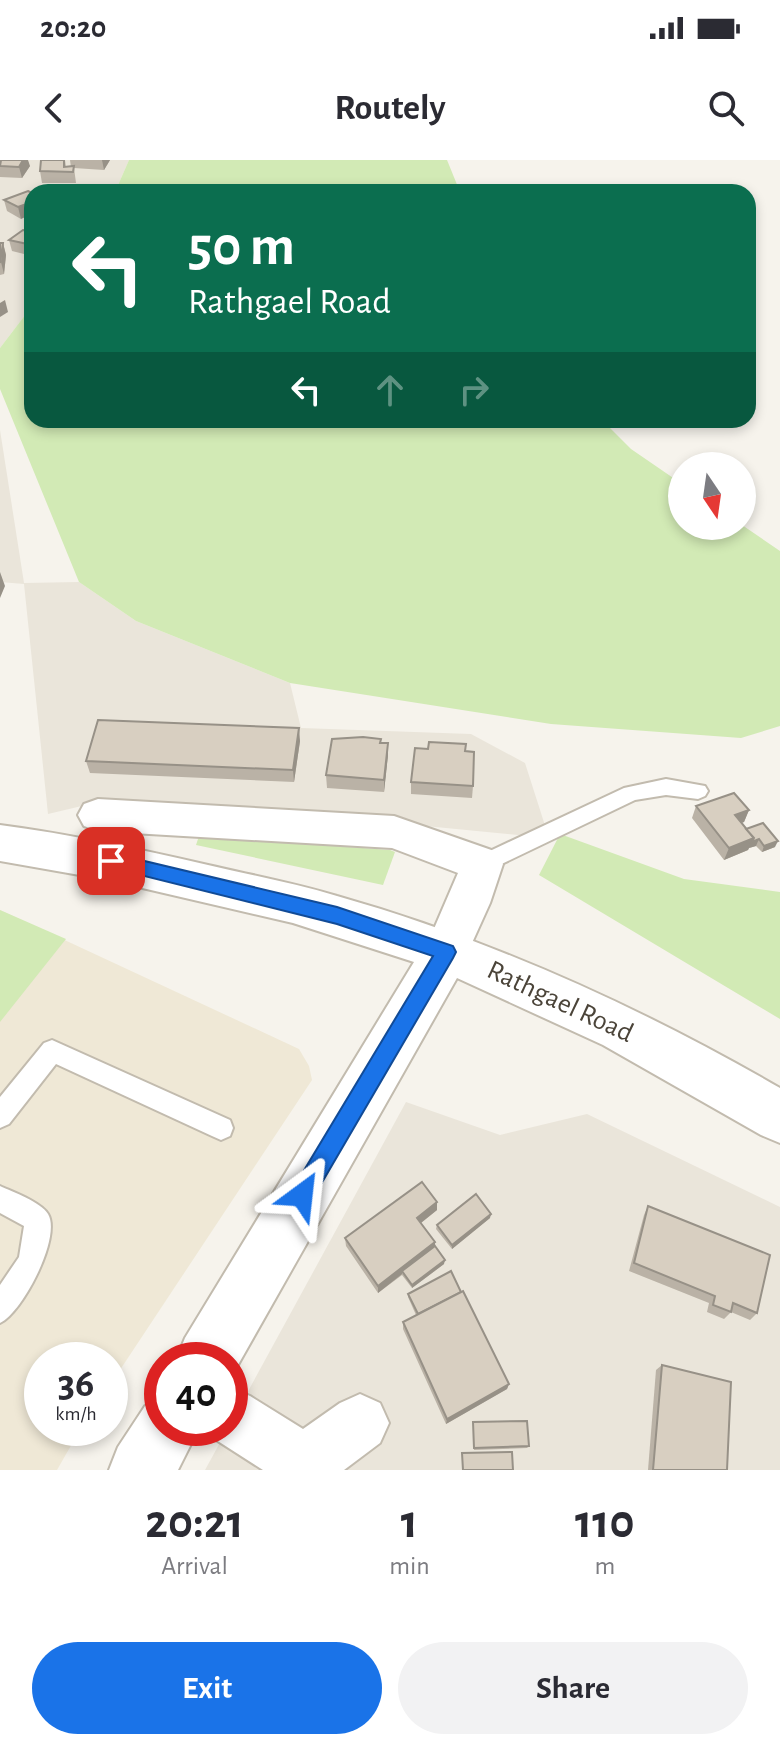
<!DOCTYPE html>
<style>
:root{--surface:#fff;--page:#f2f2f3;--text:#2b2b33;--muted:#7c7c81;--accent:#1a73e8}
body{margin:0;font-family:"Alegreya Sans",sans-serif;background:var(--page);color:var(--text);height:100vh;display:flex;flex-direction:column;font-size:30px;white-space:nowrap}
*{box-sizing:border-box;margin:0}
p{font-size:26px;color:var(--muted)}
.icon{flex:none;width:44px;height:44px;fill:none;stroke:currentColor;stroke-width:2;stroke-linecap:round;stroke-linejoin:round}
.map{position:relative;height:1310px;overflow:hidden}
.panel{display:flex;flex-direction:column;background:var(--surface);flex:1}
.panel>*{flex:none}
.hud{position:absolute;left:24px;top:24px;width:732px;height:244px;border-radius:24px;box-shadow:0 4px 12px #0003;background:#0b6e4f;color:#fff;overflow:hidden}
.needle{width:52px;rotate:167deg}
.controls{position:absolute;left:668px;top:292px;display:grid;gap:16px}
.controls a{display:grid;place-items:center;width:88px;height:88px;border-radius:50%;background:var(--surface);box-shadow:0 4px 12px #0003;font-size:40px}
.speed{position:absolute;left:24px;top:1182px;display:flex;gap:16px;font-size:40px;font-weight:700;text-align:center}
.speed>*{display:grid;place-content:center;width:104px;height:104px;border-radius:50%;background:var(--surface);box-shadow:0 4px 12px #0003;line-height:1}
.speed small{font-size:20px;font-weight:400}
.speed .limit{border:12px solid #d22;background:#fff;color:#111}
.pin{position:absolute;display:grid;place-items:center;width:68px;height:68px;color:#fff;margin:-34px;border-radius:16px;box-shadow:0 4px 12px #0006}
.me{position:absolute;width:88px;margin:-44px;rotate:30deg;stroke-linejoin:round;filter:drop-shadow(0 0 6px #0008)}
.turn{display:flex;align-items:center;gap:28px;height:168px;padding:0 32px;font-size:36px}
.turn .icon{width:104px;height:104px;stroke-width:2.5}
.turn b{display:block;font-size:56px;line-height:68px}
.lanes{display:flex;align-items:center;height:76px;padding:0 32px;background:#0003;justify-content:center;gap:40px;direction:ltr}
.lanes .off{opacity:.35}
.eta{display:flex;justify-content:space-evenly;align-items:center;height:136px;text-align:center}
.eta b{font-size:48px;font-weight:700;line-height:56px}
.button{display:flex;gap:16px;margin-top:auto;padding:16px 32px}
.button a{flex:1;height:92px;border-radius:48px;background:var(--accent);color:#fff;font-size:32px;font-weight:700;line-height:92px;text-align:center}
.button a+a{background:var(--page);color:var(--text)}
.status{display:flex;justify-content:space-between;align-items:center;height:56px;padding:0 40px;background:var(--surface);direction:ltr}
.status svg{height:22px;fill:currentColor}
header{display:flex;justify-content:space-between;align-items:center;height:104px;padding:0 32px;background:var(--surface);font-size:36px;font-weight:700}
.map>svg:first-child{display:block}
.residential{fill:#eae5da}
.education{fill:#efe8d6}
.green{fill:#d2eab5}
.lines{fill:none;stroke-linecap:round;stroke-linejoin:round}
.service-casing{stroke:#c2bbae;stroke-width:4}
.minor-casing{stroke:#c2bbae;stroke-width:4}
.tertiary-casing{stroke:#c2bbae;stroke-width:4}
.service{fill:#fff;fill-rule:evenodd}
.minor{fill:#fff;fill-rule:evenodd}
.tertiary{fill:#fff;fill-rule:evenodd}
.wall{fill:#bab2a6}
.shaded-wall{fill:#979187}
.building{fill:#d8cfc1;stroke:#979187;stroke-width:2}
.route{fill:#1a73e8;stroke:#114b97;stroke-width:2}
.labels{text-anchor:middle;dominant-baseline:central;stroke-width:6;stroke-linejoin:round;paint-order:stroke}
.street-label{font-size:28px;fill:#4b4439;stroke:#fff}
</style>
<div class="status"><b>20:20</b><svg viewBox="0 0 49 12"><path d="M0 12V9h3v3zM5 12V6h3v6zM10 12V3h3v9zM15 12V0h3v12zM26 1h20v11H26zM47 4h2v5h-2z"/></svg></div>
<header><svg class="icon" aria-label="back" viewBox="0 0 24 24"><path d="M15 5l-7 7 7 7"/></svg>Routely<svg class="icon" aria-label="search" viewBox="0 0 24 24"><circle cx="10" cy="10" r="6"/><path d="M15 15l6 6"/></svg></header>
<div class="map">
<svg width="780" height="1310" viewBox="0 0 780 1310">
<rect width="100%" height="100%" fill="#f6f3ec"/>
<g class="residential">
<path d="M0 0H129L115 32H32V146L0 188Z"/>
<path d="M0 270 24 423 79 422 136 461 290 523 301 568 471 574 525 603 549 678 292 653 86 645 48 654 24 424 0 422Z"/>
<path d="M406 942 500 975 587 954 780 1047V1310H205Z"/>
</g>
<path class="education" d="M0 750 299 889 309 906 312 920 110 1225V1200H42V1268H81L57 1310H0Z"/>
<g class="green">
<path d="M129 0H447L460 32H115Z"/>
<path d="M32 146V260H602L631 289 682 324V366L742 365 780 391V566L741 578 551 564 290 523 136 461 79 422 0 229V188Z"/>
<path d="M560 674 684 719 780 732V859L539 715Z"/>
<path d="M199 676 390 690 395 692 383 725 196 685Z"/>
<path d="M0 750 66 779 0 862Z"/>
</g>
<g class="lines">
<defs>
<g id="service">
<path d="M666 619 705 626 708 631 705 636 698 639 666 635 635 640 489 710 482 712 475 710 472 704 475 698 624 628Z"/>
<path d="M52 880 230 960 233 968 230 976 221 980 212 976 56 904 9 964 0 968V937L44 883Z"/>
<path d="M0 1026C13 1032 41 1042 48 1054 62 1077 22 1153 0 1163V1125L19 1097 24 1066 0 1053Z"/>
</g>
<g id="minor">
<path d="M98 639 394 656 497 692 503 704 490 743 462 805 446 811 430 805 424 792 458 713 392 688 98 671 84 666 78 655 84 644Z"/>
<path d="M230 1227 250 1236 303 1269 340 1243 360 1234 380 1243 389 1263 380 1283 344 1310H263L210 1276 206 1268H230Z"/>
</g>
<g id="tertiary">
<path d="M0 665C70 674 139 689 208 705 251 715 295 723 337 736 492 780 640 847 780 928V983L761 975 603 885 457 818 230 1219V1200H176L185 1178 414 802 293 763 108 720 0 701Z"/>
<path d="M162 1238V1268H199L178 1310H109L118 1287 145 1246Z"/>
</g>
</defs>
<use href="#service" class="service-casing"/>
<use href="#minor" class="minor-casing"/>
<use href="#tertiary" class="tertiary-casing"/>
<use href="#service" class="service"/>
<use href="#minor" class="minor"/>
<use href="#tertiary" class="tertiary"/>
</g>
<g class="wall">
<path d="M65 0 66 7H71L70 0H110L104 10 74 8 76 23H42L40 11Z"/>
<path d="M0 1 30 6 22 18 0 17Z"/>
<path d="M32 33 21 59 7 51 4 40Z"/>
<path d="M32 72V96L12 91 9 80Z"/>
<path d="M0 83H3L6 95 4 114 0 115Z"/>
<path d="M300 581 294 622 90 613 86 601Z"/>
<path d="M381 583 388 595 384 632 327 628 326 615Z"/>
<path d="M465 591 473 626 472 638 411 634V622Z"/>
<path d="M696 646 749 650 744 662 741 663 746 669 775 687 762 692 756 686 749 688 748 690 724 700 692 658Z"/>
<path d="M437 1042V1050L421 1063 435 1082V1086L444 1104 412 1128 402 1115 378 1133 346 1086 345 1078Z"/>
<path d="M648 1046 757 1153 750 1160 731 1152 724 1159 707 1152 709 1143 629 1111 644 1055Z"/>
<path d="M490 1058 452 1089 436 1069 437 1065Z"/>
<path d="M408 1134 509 1224 507 1229 446 1264 403 1169V1162L416 1155 408 1137Z"/>
<path d="M662 1205 727 1310H648L656 1210Z"/>
<path d="M473 1262 529 1286 527 1288 474 1290Z"/>
</g>
<g class="shaded-wall">
<path d="M23 0H28L30 6 22 18 19 7Z"/>
<path d="M102 0H110L104 10Z"/>
<path d="M32 42V54L21 59 18 47Z"/>
<path d="M3 83 6 95 4 114 1 102Z"/>
<path d="M5 140 8 152 0 157V143Z"/>
<path d="M0 412 5 426 0 438Z"/>
<path d="M299 568 300 581 294 622 293 610Z"/>
<path d="M388 583V595L384 632V620Z"/>
<path d="M749 650 744 662 730 667 735 655Z"/>
<path d="M754 678 759 679 756 686 749 688 748 690 724 700 729 688Z"/>
<path d="M778 681 775 687 762 692 764 686Z"/>
<path d="M437 1042V1050L417 1066V1058Z"/>
<path d="M491 1054 490 1058 452 1089V1085Z"/>
<path d="M435 1082V1090L402 1111V1114L378 1133V1126Z"/>
<path d="M445 1100 444 1104 412 1128V1125Z"/>
<path d="M509 1224 507 1229 446 1264 447 1259Z"/>
</g>
<g class="building">
<path d="M1 0H23L19 7 0 6Z"/>
<path d="M41 0H64V7L74 6 73 12 40 11Z"/>
<path d="M28 31 32 33V42L18 47 4 40Z"/>
<path d="M23 70 32 72V85L9 80Z"/>
<path d="M0 83H3L0 103Z"/>
<path d="M98 560 299 568 293 610 86 601Z"/>
<path d="M363 577 381 579 380 583H388L384 620 326 615 332 579Z"/>
<path d="M429 582 466 584 465 591 474 592 473 626 411 622 415 588 428 589Z"/>
<path d="M734 633 749 650 735 655 754 678 729 688 696 646Z"/>
<path d="M763 663 778 681 764 686 759 679 752 682 754 678 746 669Z"/>
<path d="M422 1022 437 1042 417 1058 435 1082 378 1126 345 1078Z"/>
<path d="M476 1034 491 1054 452 1085 437 1065Z"/>
<path d="M648 1046 770 1095 757 1153 733 1143 731 1152 713 1145 715 1136 634 1103Z"/>
<path d="M435 1086 445 1100 412 1125 402 1111Z"/>
<path d="M451 1111 461 1132 418 1154 408 1134Z"/>
<path d="M463 1131 509 1224 447 1259 403 1162Z"/>
<path d="M662 1205 731 1222 727 1310H653Z"/>
<path d="M527 1261 529 1286 474 1288 473 1262Z"/>
<path d="M512 1292 513 1310H463L462 1293Z"/>
</g>
<path class="route" d="M111 693 337 747 453 786 456 792 453 798 310 1043 302 1047 294 1043 291 1035 294 1027 433 796 337 764 104 706 102 701 104 695Z"/>
<g class="labels">
<g class="street-label">
<text transform="translate(560 842) rotate(25)">Rathgael Road</text>
</g>
</g>
</svg>
<div class="controls">
<a><svg class="needle" viewBox="-14 -14 28 28"><path d="M0-13l5 13h-10z" fill="#e53935"/><path d="M0 13l5-13h-10z" fill="#7c7c81"/></svg></a>
</div>
<div class="speed"><div>36<small>km/h</small></div><div class="limit">40</div></div>
<div class="pin" style="left:111px;top:701px;background:#d93025"><svg class="icon" aria-label="arrive" viewBox="0 0 24 24"><path d="M6 21V4h12l-3 4 3 4H6"/></svg></div>
<svg class="me" style="left:302px;top:1035px" viewBox="-20 -20 40 40"><path d="M0-17L14 15 0 8-14 15z" fill="#1a73e8" stroke="#fff" stroke-width="4"/></svg>
<div class="hud">
<div class="turn"><svg class="icon" aria-label="left" viewBox="0 0 24 24"><path d="M17 20v-9H6M10 6l-5 5 5 5"/></svg><div><b>50 m</b>Rathgael Road</div></div>
<div class="lanes"><svg class="icon" aria-label="left" viewBox="0 0 24 24"><path d="M17 20v-9H6M10 6l-5 5 5 5"/></svg><svg class="icon off" aria-label="ahead" viewBox="0 0 24 24"><path d="M12 20V5M6 11l6-6 6 6"/></svg><svg class="icon off" aria-label="right" viewBox="0 0 24 24"><path d="M7 20v-9h11M14 6l5 5-5 5"/></svg></div>
</div>
</div>
<section class="panel">
<div class="eta">
<div><b>20:21</b><p>Arrival</p></div>
<div><b>1</b><p>min</p></div>
<div><b>110</b><p>m</p></div>
</div>
<div class="button"><a>Exit</a><a>Share</a></div>
</section>
